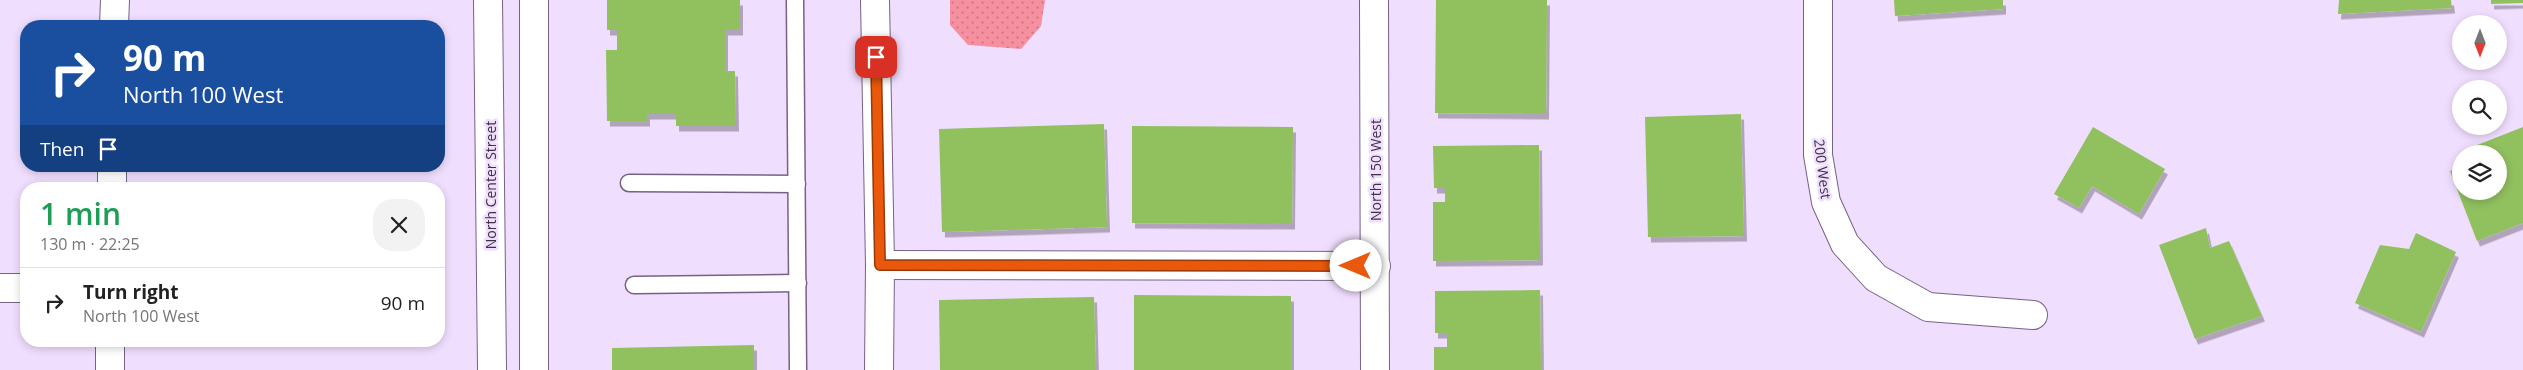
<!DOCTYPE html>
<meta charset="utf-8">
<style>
:root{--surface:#fff;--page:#f2f2f2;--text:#222;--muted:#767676;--line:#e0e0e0}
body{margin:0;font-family:"Open Sans",sans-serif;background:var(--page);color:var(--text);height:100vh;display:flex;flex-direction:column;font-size:19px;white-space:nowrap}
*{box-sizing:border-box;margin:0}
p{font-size:16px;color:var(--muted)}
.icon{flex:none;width:28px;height:28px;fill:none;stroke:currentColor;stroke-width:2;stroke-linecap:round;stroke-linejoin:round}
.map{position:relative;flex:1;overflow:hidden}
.details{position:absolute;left:20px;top:182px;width:425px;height:165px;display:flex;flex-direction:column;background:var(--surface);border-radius:20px;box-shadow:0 2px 8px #0003}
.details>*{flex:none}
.top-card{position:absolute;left:20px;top:20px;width:425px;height:152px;border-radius:20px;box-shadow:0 2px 8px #0003;background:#1a4fa0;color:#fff;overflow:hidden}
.needle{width:32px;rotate:180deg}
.buttons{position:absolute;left:2452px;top:15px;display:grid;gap:10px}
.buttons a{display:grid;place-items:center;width:55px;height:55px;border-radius:50%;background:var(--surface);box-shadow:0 2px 8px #0003;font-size:25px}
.pin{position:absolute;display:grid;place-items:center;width:42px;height:42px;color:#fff;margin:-21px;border-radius:10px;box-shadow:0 2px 8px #0006}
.me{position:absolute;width:55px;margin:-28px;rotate:270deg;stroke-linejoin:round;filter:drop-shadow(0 0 4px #0008)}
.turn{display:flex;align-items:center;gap:18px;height:105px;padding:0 20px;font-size:22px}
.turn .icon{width:65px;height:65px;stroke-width:2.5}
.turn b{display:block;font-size:35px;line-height:42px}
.then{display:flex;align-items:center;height:48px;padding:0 20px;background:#0003;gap:10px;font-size:19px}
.round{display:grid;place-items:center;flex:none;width:52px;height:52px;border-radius:20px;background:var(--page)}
.summary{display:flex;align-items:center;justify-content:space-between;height:85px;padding:0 20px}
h1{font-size:30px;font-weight:600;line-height:38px;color:#1e9e55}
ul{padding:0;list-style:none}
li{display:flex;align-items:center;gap:15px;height:70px;padding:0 20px;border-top:1px solid var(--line)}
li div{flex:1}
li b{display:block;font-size:19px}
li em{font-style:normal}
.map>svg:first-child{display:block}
.park{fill:url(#park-dots)}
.building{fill:#91c05e;filter:url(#shadow)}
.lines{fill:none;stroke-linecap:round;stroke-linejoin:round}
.lane-casing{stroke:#766285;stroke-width:19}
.street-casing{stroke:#766285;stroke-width:30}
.secondary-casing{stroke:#766285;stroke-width:30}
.lane{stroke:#fff;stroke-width:16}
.street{stroke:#fff;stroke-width:28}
.secondary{stroke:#fff;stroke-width:28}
.route-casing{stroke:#983908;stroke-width:12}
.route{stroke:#ea580c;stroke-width:9}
.labels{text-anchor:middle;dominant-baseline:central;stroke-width:5;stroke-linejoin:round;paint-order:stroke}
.street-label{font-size:14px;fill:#3b3242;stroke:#f0defe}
</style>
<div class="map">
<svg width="2523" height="370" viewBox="0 0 2523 370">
<defs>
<pattern id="park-dots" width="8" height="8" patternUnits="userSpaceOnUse" patternTransform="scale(1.25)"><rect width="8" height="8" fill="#f690a0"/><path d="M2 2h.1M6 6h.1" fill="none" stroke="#c87684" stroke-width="1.8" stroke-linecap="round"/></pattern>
<filter id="shadow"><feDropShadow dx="3" dy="5.5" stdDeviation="0" flood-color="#0004"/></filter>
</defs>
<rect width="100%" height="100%" fill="#f0defe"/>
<path class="park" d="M950 0H1045L1041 26 1021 49 968 45 950 25Z"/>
<g class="building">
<path d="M607 0H740V30H725V71H735L736 126H676V114H647V121H607L606 50H617V30H607Z"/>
<path d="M1436 0H1547L1546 114 1435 113Z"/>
<path d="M1894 0H2003V9L1895 16Z"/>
<path d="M2339 0H2451L2452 8 2338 14Z"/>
<path d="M2491 0H2523V3L2491 4Z"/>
<path d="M1741 114 1744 236 1648 237 1645 117Z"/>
<path d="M1104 124 1107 227 942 232 939 129Z"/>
<path d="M1132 126 1293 127 1292 224 1132 223Z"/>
<path d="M2093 127 2165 169 2139 214 2092 186 2079 208 2054 194Z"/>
<path d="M2523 127V223L2477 241 2450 171 2461 167V191H2499V154H2463L2462 151Z"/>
<path d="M1539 145 1540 260 1433 261V202H1445V188H1434L1433 146Z"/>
<path d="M2206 228 2210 248 2229 241 2262 316 2195 339 2159 245Z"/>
<path d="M2416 233 2456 252 2421 332 2355 303 2380 245 2409 249Z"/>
<path d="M1540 290 1541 370H1434V347H1447V333H1435V291Z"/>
<path d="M1134 295 1291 296V370H1134Z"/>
<path d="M1094 297 1096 370H940L939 300Z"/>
<path d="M754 345V370H612V348Z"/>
</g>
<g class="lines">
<defs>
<g id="lane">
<path d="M795 0 798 370"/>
<path d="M629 183 797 184"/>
<path d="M634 285 798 283"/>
</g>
<g id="street">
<path d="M875 0 880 265 879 370"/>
<path d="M1374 0 1375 370"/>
<path d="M1818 0V155L1826 202 1845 244 1876 278 1928 307 2033 315"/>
<path d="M114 26 115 0"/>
<path d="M112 189V166"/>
<path d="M880 265 1376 266"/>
<path d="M0 288H26"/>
<path d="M110 370V341"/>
</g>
<g id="secondary">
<path d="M488 0 492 370"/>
<path d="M534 0V370"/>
</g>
</defs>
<use href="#lane" class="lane-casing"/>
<use href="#street" class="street-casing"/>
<use href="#secondary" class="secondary-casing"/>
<use href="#lane" class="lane"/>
<use href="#street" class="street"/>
<use href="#secondary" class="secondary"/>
</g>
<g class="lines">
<defs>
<path id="route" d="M876 57 880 265 1356 266"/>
</defs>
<use href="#route" class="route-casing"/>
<use href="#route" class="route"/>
</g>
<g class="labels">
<g class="street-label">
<text transform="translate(1823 169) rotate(83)">200 West</text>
<text transform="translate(1375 170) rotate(-90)">North 150 West</text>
<text transform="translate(490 185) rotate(-90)">North Center Street</text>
</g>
</g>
</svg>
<div class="buttons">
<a><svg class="needle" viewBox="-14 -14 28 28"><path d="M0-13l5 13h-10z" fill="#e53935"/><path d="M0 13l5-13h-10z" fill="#767676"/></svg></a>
<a><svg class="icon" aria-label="search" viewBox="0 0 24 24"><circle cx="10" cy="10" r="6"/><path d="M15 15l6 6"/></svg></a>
<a><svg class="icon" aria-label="layers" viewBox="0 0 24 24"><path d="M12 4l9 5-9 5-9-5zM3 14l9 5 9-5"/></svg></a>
</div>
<div class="pin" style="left:876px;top:57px;background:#d93025"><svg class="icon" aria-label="arrive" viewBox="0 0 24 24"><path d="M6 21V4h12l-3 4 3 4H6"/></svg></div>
<svg class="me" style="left:1356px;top:266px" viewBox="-20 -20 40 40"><circle r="19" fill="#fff"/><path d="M0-13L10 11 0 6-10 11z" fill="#ea580c"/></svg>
<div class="top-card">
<div class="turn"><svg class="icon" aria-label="right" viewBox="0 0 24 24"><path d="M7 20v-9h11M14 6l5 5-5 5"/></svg><div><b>90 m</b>North 100 West</div></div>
<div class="then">Then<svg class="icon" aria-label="arrive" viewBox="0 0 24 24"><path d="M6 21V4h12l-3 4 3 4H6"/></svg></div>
</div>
<section class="details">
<div class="summary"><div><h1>1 min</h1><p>130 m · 22:25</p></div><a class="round"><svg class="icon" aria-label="close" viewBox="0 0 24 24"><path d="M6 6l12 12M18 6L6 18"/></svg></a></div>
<ul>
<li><svg class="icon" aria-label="right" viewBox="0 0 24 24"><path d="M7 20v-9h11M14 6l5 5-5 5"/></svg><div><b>Turn right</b><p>North 100 West</p></div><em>90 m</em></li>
</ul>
</section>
</div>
